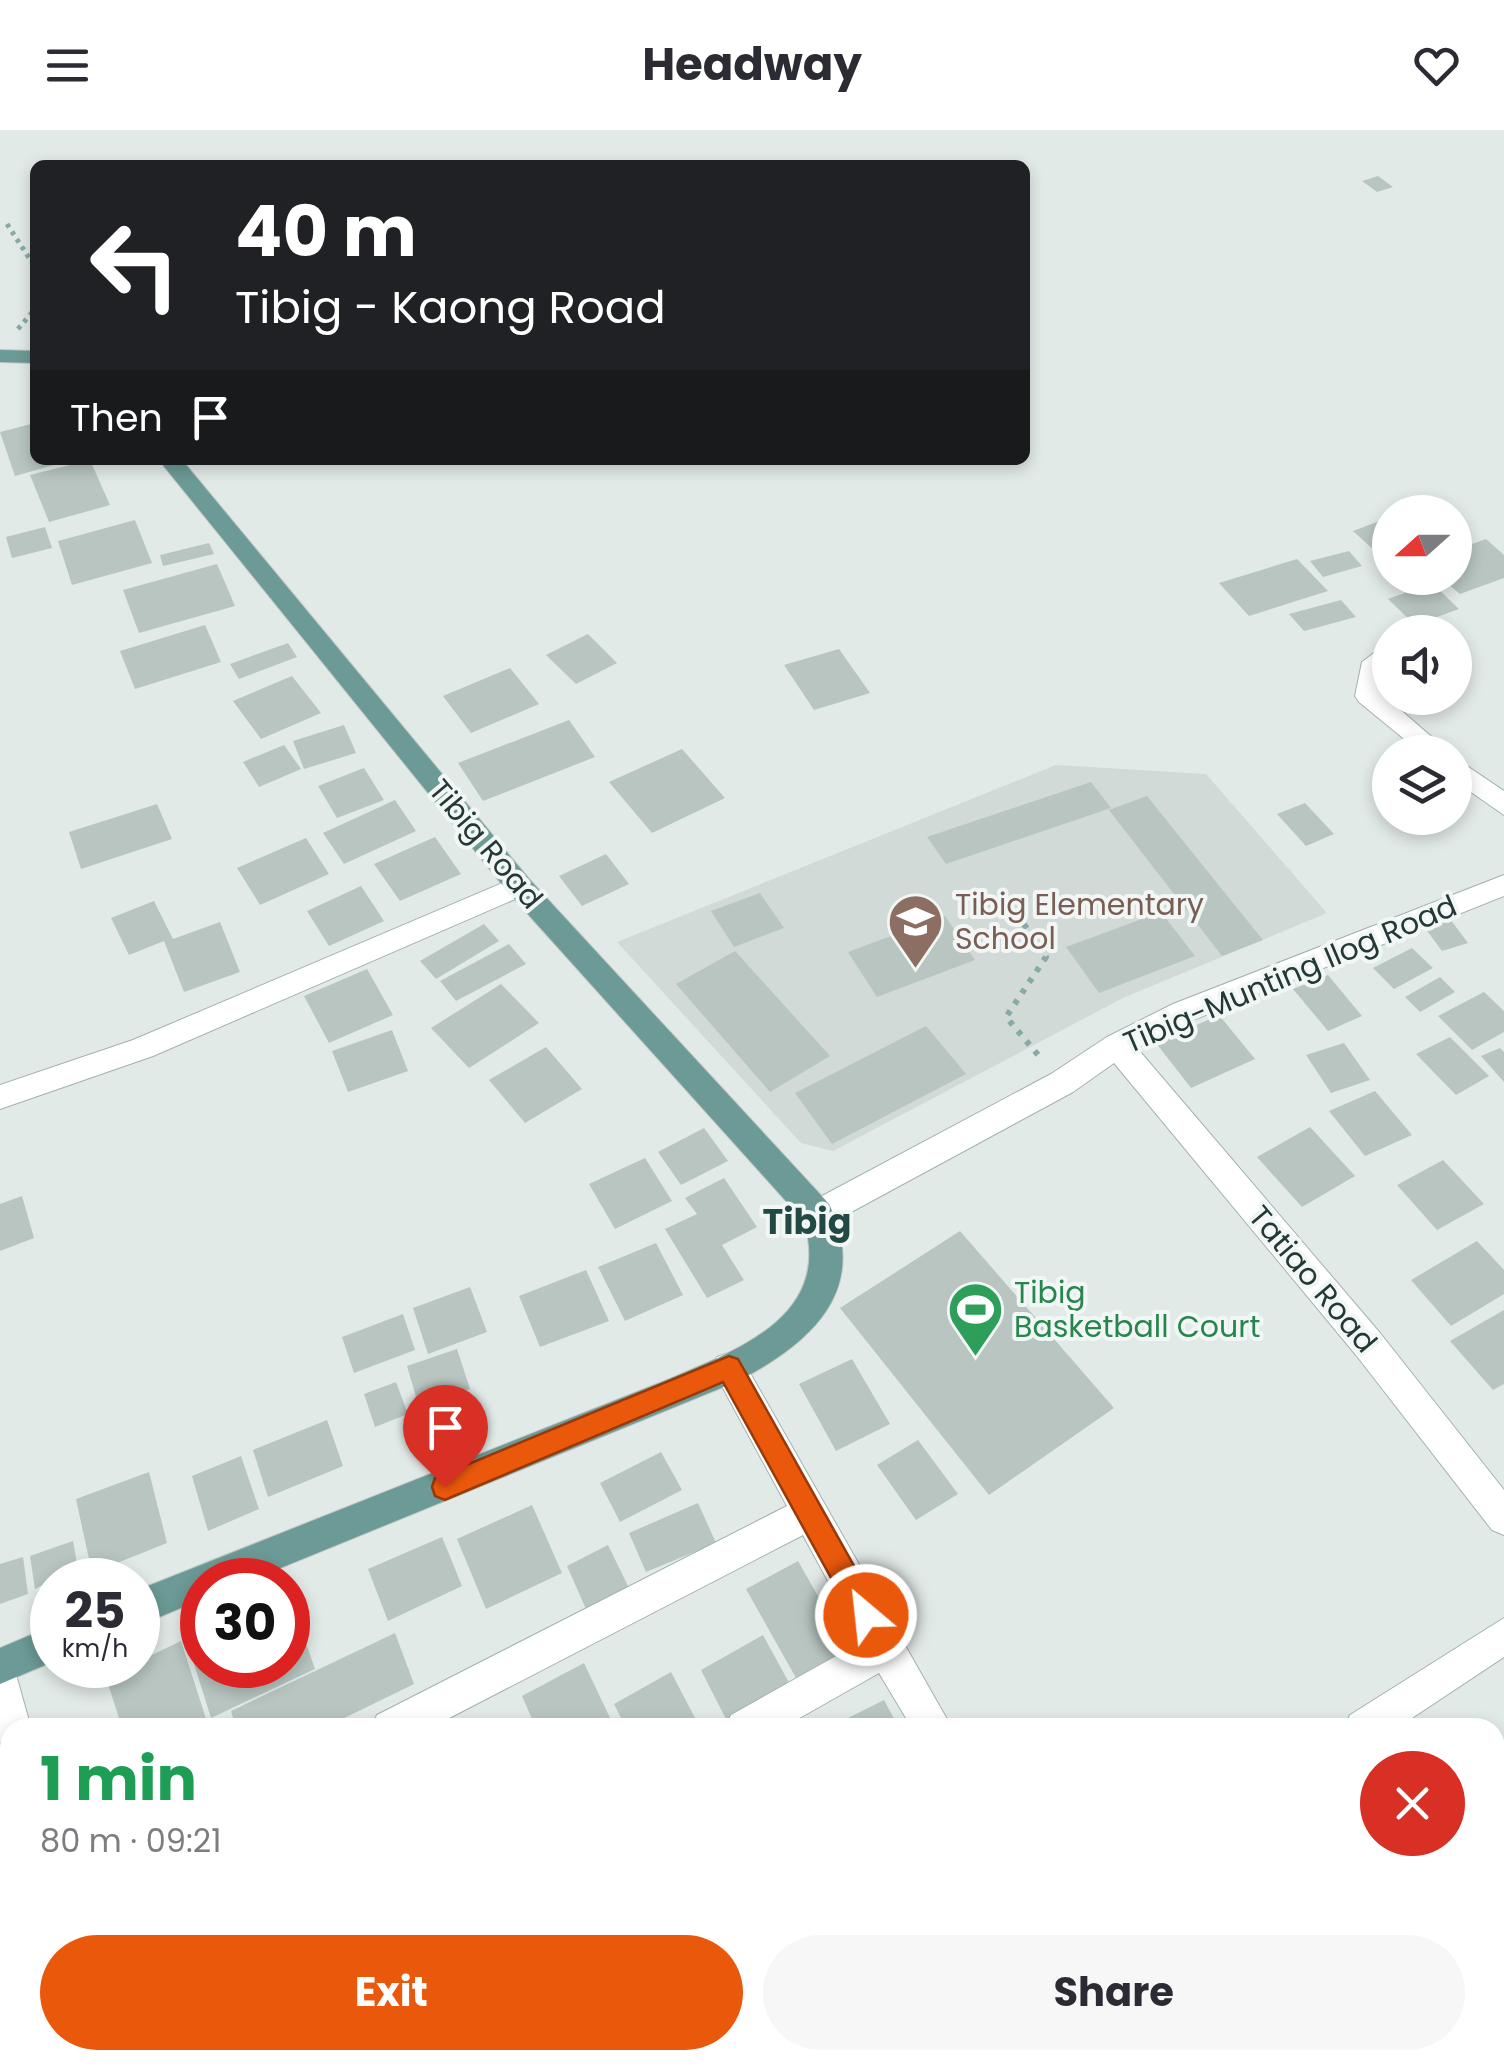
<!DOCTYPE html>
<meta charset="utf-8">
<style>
:root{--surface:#fff;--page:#f7f7f7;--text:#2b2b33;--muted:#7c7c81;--accent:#ea580c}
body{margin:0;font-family:Poppins,sans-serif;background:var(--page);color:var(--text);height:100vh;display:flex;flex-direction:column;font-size:38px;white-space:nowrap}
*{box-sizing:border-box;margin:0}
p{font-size:32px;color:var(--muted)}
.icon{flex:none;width:55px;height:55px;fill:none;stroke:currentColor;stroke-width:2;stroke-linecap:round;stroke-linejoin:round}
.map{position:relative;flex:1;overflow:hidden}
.side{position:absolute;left:0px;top:1588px;width:1505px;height:352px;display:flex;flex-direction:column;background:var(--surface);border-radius:30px 30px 0 0;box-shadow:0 5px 15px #0003}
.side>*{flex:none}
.hud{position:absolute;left:30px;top:30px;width:1000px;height:305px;border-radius:15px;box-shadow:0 5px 15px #0003;background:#202124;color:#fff;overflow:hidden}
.needle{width:65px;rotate:249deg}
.buttons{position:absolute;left:1372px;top:365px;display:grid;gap:20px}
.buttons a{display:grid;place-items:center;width:100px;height:100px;border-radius:50%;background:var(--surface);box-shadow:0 5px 15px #0003;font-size:50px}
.speed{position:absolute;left:30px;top:1428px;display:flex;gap:20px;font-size:50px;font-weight:700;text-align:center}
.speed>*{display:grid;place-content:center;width:130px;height:130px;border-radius:50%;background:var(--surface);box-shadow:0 5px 15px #0003;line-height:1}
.speed small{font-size:25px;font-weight:400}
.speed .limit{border:15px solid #d22;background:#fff;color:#111}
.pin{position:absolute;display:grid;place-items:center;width:85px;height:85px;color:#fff;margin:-102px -42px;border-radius:50% 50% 50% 0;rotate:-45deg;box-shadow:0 0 10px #0007}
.pin .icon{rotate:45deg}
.me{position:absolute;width:110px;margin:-55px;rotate:332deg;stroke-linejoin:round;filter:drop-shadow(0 0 8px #0008)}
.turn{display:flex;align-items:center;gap:35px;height:210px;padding:0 40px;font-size:45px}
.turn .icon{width:130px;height:130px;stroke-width:2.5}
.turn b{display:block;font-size:70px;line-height:85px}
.then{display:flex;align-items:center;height:95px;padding:0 40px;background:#0003;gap:20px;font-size:38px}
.round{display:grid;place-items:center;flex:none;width:105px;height:105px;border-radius:52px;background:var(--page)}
.headline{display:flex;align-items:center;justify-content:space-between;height:170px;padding:0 40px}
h1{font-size:60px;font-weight:700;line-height:75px;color:#1e9e55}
.cta{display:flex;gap:20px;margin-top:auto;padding:20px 40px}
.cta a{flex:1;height:115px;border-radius:60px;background:var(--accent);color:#fff;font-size:40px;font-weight:700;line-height:115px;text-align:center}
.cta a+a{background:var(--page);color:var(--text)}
header{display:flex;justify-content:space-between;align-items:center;height:130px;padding:0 40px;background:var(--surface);font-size:45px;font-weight:700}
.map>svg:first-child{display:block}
.built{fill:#d1dad7}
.building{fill:#b8c5c1}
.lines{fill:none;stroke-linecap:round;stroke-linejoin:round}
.minor-casing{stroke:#a5b1af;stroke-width:2}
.major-casing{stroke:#bdc4c3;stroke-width:2}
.path-far1{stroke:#87aaa4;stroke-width:5;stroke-dasharray:4 5;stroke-linecap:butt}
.path{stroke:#87aaa4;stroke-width:6;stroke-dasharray:5 8;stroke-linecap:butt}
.minor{fill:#fff;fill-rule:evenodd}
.major{fill:#6c9a96;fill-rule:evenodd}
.route{fill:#ea580c;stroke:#983908;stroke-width:2.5}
.labels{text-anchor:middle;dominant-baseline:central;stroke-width:8;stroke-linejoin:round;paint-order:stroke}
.street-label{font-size:30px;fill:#243937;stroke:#f2f7f6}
.education-label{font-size:30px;fill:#785e54;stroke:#f2f7f6;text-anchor:start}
.leisure-label{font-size:30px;fill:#27864d;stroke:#f2f7f6;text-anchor:start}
.quarter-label{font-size:35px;font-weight:bold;fill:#234945;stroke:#f2f7f6}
</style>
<header><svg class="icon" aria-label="menu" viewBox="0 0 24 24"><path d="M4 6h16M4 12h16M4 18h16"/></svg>Headway<svg class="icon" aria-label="heart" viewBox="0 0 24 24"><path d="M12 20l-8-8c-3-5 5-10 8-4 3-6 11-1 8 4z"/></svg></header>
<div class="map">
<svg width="1504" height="1939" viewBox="0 0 1504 1939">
<rect width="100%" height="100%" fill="#e2eae8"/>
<path class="built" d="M1056 635 1206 644 1327 783 1123 868 833 1021 801 1013 617 812Z"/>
<g class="building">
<path d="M1378 46 1393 57 1377 62 1362 51Z"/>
<path d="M35 293V330L68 331 15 346 0 302Z"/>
<path d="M90 330 110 375 49 392 30 345Z"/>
<path d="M1390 387V430L1386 431 1353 401Z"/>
<path d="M135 390 152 433 72 455 58 411Z"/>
<path d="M45 397 52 418 12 428 6 407Z"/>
<path d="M1486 409 1504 425V448L1460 464 1441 448H1455V420Z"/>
<path d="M209 413 214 424 163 436 160 425Z"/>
<path d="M1349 421 1362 436 1323 447 1310 431Z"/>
<path d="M1297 429 1328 461 1249 486 1219 453Z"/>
<path d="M217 434 235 476 139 503 123 460Z"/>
<path d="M1432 453 1459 479 1415 495 1388 469Z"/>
<path d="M1341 470 1356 487 1304 501 1289 484Z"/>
<path d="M205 495 221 532 135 559 120 521Z"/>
<path d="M588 504 617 533 576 554 546 525Z"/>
<path d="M288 513 297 527 239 549 230 534Z"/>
<path d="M839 519 870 563 814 580 784 535Z"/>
<path d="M510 538 539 574 471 603 443 566Z"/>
<path d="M292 546 321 583 261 609 233 571Z"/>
<path d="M569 590 595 627 483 671 458 633Z"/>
<path d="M344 595 356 623 304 639 293 611Z"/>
<path d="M284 615 301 639 259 657 243 632Z"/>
<path d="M682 619 725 668 652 703 609 652Z"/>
<path d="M364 638 384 670 337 688 318 656Z"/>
<path d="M1091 652 1111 678 946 734 927 707Z"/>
<path d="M1147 666 1237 778 1263 810 1222 826 1109 680Z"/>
<path d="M395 670 416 701 344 734 323 703Z"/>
<path d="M1305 673 1334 704 1306 716 1277 684Z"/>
<path d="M157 674 172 709 81 739 69 702Z"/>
<path d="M435 707 461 744 400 771 374 734Z"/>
<path d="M306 708 329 744 260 775 237 738Z"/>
<path d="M606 724 629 754 582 776 559 746Z"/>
<path d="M361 756 384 791 329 816 307 781Z"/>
<path d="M760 763 784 798 734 817 711 781Z"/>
<path d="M154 771 173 809 220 792 240 842 184 862 164 811 129 825 111 788Z"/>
<path d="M1161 782 1195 826 1099 863 1066 817Z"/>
<path d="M1447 785 1468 813 1442 821 1422 794Z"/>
<path d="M945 786 975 830 877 867 848 822Z"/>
<path d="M484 794 499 811 436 849 420 831Z"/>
<path d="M509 814 526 834 456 871 440 851Z"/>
<path d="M1412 818 1433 838 1394 859 1373 838Z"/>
<path d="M735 821 830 926 770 962 676 854Z"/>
<path d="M367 839 393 885 329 913 304 866Z"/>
<path d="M1328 845 1362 886 1328 901 1293 859Z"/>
<path d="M1440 847 1455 862 1420 882 1405 867Z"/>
<path d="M501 854 539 893 469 938 431 898Z"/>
<path d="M1484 862 1504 881V902L1472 920 1438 886Z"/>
<path d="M1219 885 1255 929 1191 958 1156 913Z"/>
<path d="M926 896 966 944 832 1014 795 963Z"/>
<path d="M392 900 408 941 348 962 332 921Z"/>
<path d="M1450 907 1489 946 1456 965 1416 924Z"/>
<path d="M1344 913 1370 950 1331 963 1306 925Z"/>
<path d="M546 917 582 959 525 993 489 950Z"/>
<path d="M1500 918 1504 922V952L1481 926Z"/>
<path d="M1375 961 1412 1005 1365 1026 1329 981Z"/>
<path d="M1310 997 1355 1046 1302 1077 1257 1027Z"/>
<path d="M704 998 728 1031 681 1055 658 1022Z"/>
<path d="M645 1028 672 1071 615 1099 589 1054Z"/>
<path d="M1443 1030 1484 1074 1437 1100 1397 1055Z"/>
<path d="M724 1048 757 1097 722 1115 744 1150 707 1168 665 1099 697 1084 685 1068Z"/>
<path d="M22 1066 34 1108 0 1121V1074Z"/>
<path d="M960 1101 1114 1278 989 1365 840 1178Z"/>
<path d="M1477 1111 1504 1140V1164L1451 1196 1411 1150Z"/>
<path d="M656 1113 683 1165 625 1191 598 1137Z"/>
<path d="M586 1140 609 1191 540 1217 519 1166Z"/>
<path d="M470 1157 487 1202 428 1224 413 1178Z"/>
<path d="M1504 1180V1254L1493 1260 1450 1211Z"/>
<path d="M403 1184 415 1220 354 1243 342 1207Z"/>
<path d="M457 1219 470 1259 419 1277 407 1236Z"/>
<path d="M852 1229 890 1294 836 1321 799 1254Z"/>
<path d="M396 1252 408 1284 375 1297 364 1264Z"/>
<path d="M327 1290 343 1336 268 1367 253 1320Z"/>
<path d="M918 1310 958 1364 916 1390 877 1335Z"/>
<path d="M661 1322 682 1360 620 1392 600 1353Z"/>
<path d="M241 1326 259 1379 208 1401 192 1346Z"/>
<path d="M149 1342 167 1413 92 1443 76 1369Z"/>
<path d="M698 1373 716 1413 646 1442 629 1403Z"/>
<path d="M532 1375 562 1443 486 1479 457 1409Z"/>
<path d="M442 1407 462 1456 388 1491 368 1439Z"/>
<path d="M73 1411 79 1444 52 1450 35 1459 30 1426Z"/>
<path d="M608 1415 629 1458 586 1479 567 1436Z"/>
<path d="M23 1427 28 1464 0 1474V1434Z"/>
<path d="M798 1431 848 1519 796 1548 746 1459Z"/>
<path d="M292 1473 315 1539 211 1588 190 1521 202 1515V1535H288V1475Z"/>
<path d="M395 1503 414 1554 324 1598H236L231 1581Z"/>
<path d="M763 1505 793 1560 729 1595 701 1540Z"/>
<path d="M181 1511 209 1598H122L106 1547Z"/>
<path d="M584 1533 611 1590 597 1598H536L522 1566Z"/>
<path d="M671 1542 695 1588 678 1598H626L614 1574Z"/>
<path d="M884 1570 899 1598H828Z"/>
<path d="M1504 1638V1707L1495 1694V1643Z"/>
<path d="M254 1930H334L337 1939H256Z"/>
<path d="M587 1930H676L680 1939H570Z"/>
<path d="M682 1930H737L722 1939H686Z"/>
<path d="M1018 1930H1090L1095 1939H1002Z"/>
</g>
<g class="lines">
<defs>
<g id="minor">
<path d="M1374 523 1386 532 1381 563 1449 622H1420L1359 572 1355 566 1362 532Z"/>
<path d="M1455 628 1504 661V685L1455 651Z"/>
<path d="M1504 745V766L1193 890 1137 918 1380 1203 1504 1360V1405L1492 1400 1356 1225 1114 933 1073 962 829 1094 818 1098 807 1094 802 1084 807 1074 1051 944 1107 907 1173 874Z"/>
<path d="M519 746 529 749 533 756 529 763 153 926 0 979V955L133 910Z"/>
<path d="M729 1223 741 1227 952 1598H912L879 1543 782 1598H725L731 1585 861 1512 803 1405 430 1598H371L377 1585 787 1376 712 1238 717 1227Z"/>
<path d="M1504 1488V1527L1397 1598H1344L1350 1585Z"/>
<path d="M0 1529 13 1534 31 1598H10V1616L0 1612Z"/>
<path d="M1504 1811V1853L1495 1857V1815Z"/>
<path d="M73 1930H167L163 1939H75Z"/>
<path d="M508 1930H561L557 1939H504Z"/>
<path d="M919 1930H971L967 1939H915Z"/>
<path d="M1102 1930H1145L1149 1939H1106Z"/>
<path d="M1322 1930H1374L1370 1939H1318Z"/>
</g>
<g id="major">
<path d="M0 220 35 221V233L0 232Z"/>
<path d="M159 330H182L529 749 829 1074C871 1161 809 1214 738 1251L251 1450H202V1469L138 1496V1460L667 1250C738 1220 833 1186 804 1091L509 763Z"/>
<path d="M52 1496V1532L0 1554V1518Z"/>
</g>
</defs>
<use href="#minor" class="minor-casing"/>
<use href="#major" class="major-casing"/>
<g class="path-far1">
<path d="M7 94 35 137"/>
<path d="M18 199 35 179"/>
</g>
<path class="path" d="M1002 762 1046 827 1006 887 1039 926"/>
<use href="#minor" class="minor"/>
<use href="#major" class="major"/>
</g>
<path class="route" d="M729 1226 738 1229 876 1475 880 1485 876 1495 866 1499 857 1495 723 1252 454 1366 445 1370 435 1366 432 1357 435 1348Z"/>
<defs>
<symbol id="school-pin" viewBox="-11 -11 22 30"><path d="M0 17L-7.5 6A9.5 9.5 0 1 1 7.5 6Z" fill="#8d6e63" stroke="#f2f7f6"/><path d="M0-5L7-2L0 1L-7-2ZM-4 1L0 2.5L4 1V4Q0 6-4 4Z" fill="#fff"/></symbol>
<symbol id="stadium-pin" viewBox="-11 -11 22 30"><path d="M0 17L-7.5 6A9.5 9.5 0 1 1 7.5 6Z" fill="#2e9e5b" stroke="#f2f7f6"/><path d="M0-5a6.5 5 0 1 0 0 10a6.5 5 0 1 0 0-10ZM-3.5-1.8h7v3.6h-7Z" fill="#fff"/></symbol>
</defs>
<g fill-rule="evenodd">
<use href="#school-pin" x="884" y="760" width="63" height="86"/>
<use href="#stadium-pin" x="944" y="1148" width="63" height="86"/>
</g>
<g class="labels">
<g class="street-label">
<text transform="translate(486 714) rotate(50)">Tibig Road</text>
<text transform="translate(1290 844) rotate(-23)">Tibig-Munting Ilog Road</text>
<text transform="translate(1313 1149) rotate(50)">Tatiao Road</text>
</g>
<g class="education-label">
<text x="955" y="774">Tibig Elementary<tspan x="955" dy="34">School</tspan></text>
</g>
<g class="leisure-label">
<text x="1014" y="1162">Tibig<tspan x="1014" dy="34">Basketball Court</tspan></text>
</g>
<g class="quarter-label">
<text x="807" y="1091">Tibig</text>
</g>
</g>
</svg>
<div class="buttons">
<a><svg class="needle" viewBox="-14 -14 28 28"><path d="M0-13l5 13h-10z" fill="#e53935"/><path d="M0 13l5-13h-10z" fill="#7c7c81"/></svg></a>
<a><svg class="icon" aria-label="sound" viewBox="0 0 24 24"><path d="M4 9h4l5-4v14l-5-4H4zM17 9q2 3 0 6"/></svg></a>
<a><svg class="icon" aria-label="layers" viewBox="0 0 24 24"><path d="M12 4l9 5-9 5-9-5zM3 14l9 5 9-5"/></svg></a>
</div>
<div class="speed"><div>25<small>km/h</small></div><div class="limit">30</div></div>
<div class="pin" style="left:445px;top:1357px;background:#d93025"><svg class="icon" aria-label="arrive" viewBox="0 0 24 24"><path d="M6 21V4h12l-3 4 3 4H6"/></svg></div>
<svg class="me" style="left:866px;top:1485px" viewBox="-20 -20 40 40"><circle r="17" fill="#ea580c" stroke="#fff" stroke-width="3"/><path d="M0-11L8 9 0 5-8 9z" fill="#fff"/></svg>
<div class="hud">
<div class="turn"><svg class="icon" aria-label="left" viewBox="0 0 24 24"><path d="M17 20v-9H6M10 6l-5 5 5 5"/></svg><div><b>40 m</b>Tibig - Kaong Road</div></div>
<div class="then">Then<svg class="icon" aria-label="arrive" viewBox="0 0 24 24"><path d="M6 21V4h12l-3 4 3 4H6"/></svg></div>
</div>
<section class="side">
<div class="headline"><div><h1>1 min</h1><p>80 m · 09:21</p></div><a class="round" style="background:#d93025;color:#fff"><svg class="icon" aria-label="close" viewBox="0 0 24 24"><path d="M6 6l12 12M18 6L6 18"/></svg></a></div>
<div class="cta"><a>Exit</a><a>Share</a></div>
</section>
</div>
